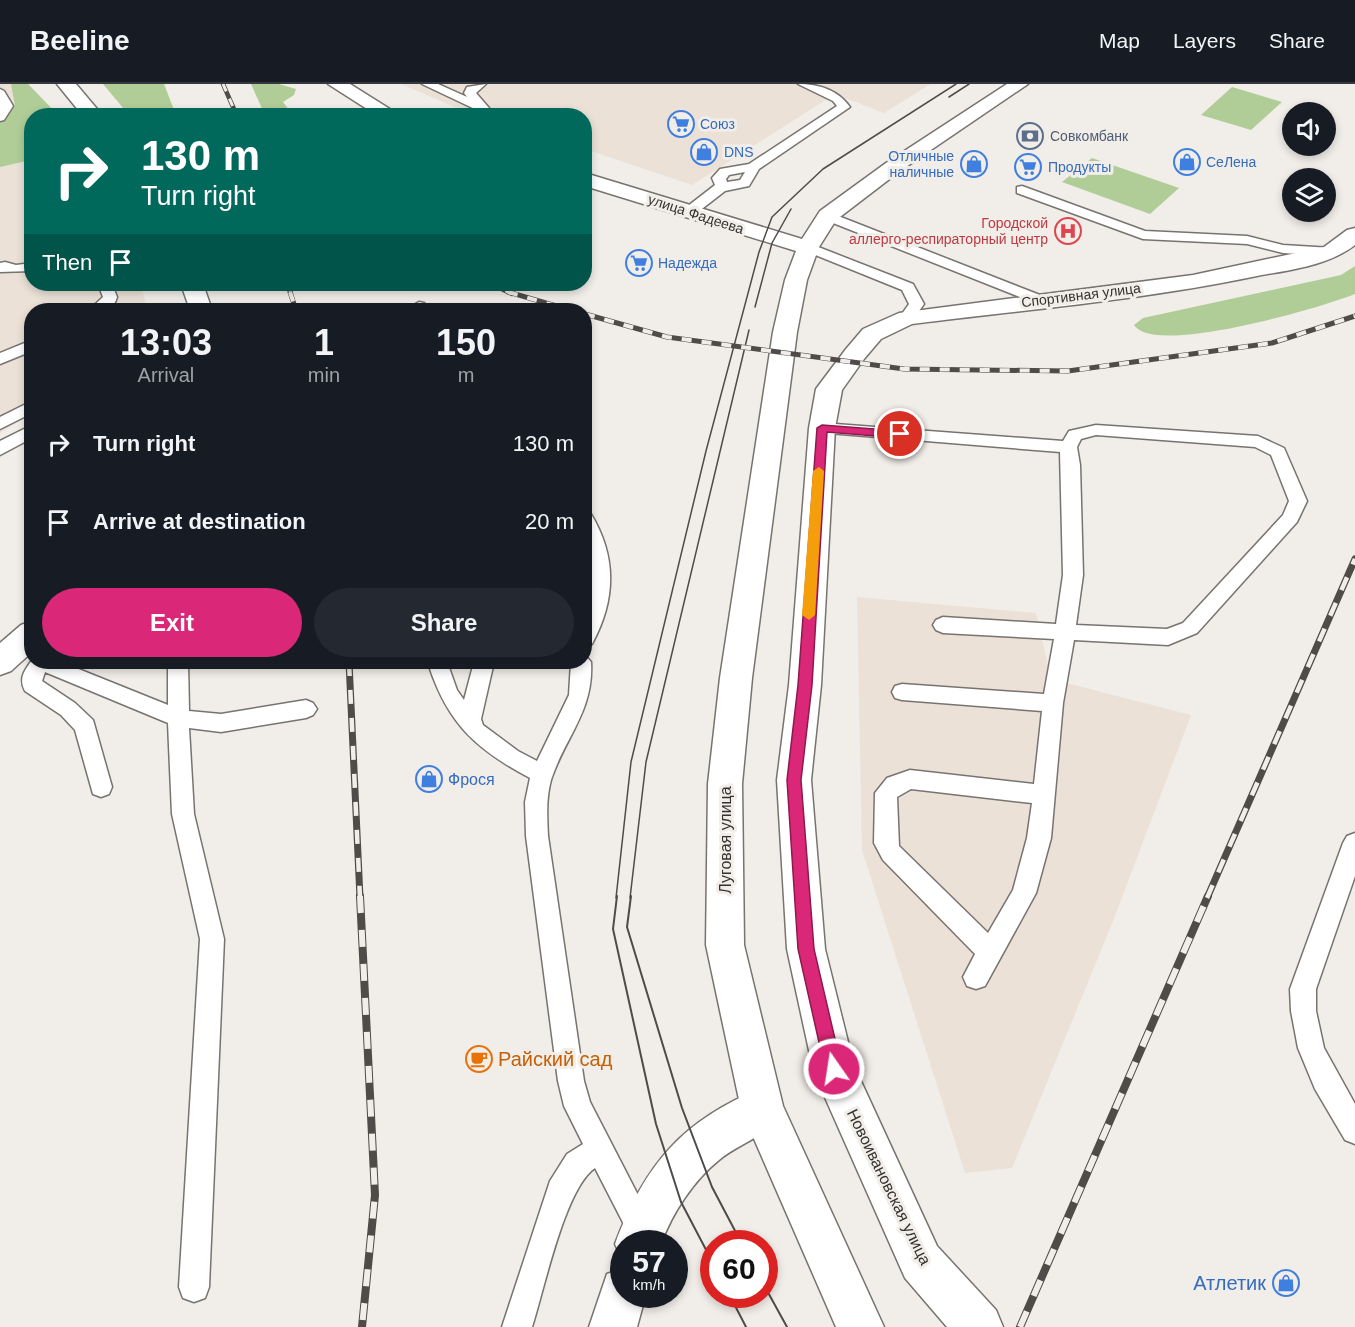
<!DOCTYPE html>
<meta charset="utf-8">
<style>
:root{--surface:#171b24;--page:#242831;--text:#f1f3f6;--muted:#9ea1a6;--line:#363941;--accent:#db2777}
body{margin:0;font-family:Arial,sans-serif;background:var(--page);color:var(--text);height:100vh;display:flex;flex-direction:column;font-size:22px;white-space:nowrap}
*{box-sizing:border-box;margin:0}
p{font-size:20px;color:var(--muted)}
.icon{flex:none;width:33px;height:33px;fill:none;stroke:currentColor;stroke-width:2;stroke-linecap:round;stroke-linejoin:round}
.map{position:relative;flex:1;overflow:hidden}
.drawer{position:absolute;left:24px;top:219px;width:568px;height:366px;display:flex;flex-direction:column;background:var(--surface);border-radius:24px;box-shadow:0 3px 9px #0003}
.drawer>*{flex:none}
.top-card{position:absolute;left:24px;top:24px;width:568px;height:183px;border-radius:24px;box-shadow:0 3px 9px #0003;background:#00695c;color:#fff;overflow:hidden}
.controls{position:absolute;left:1282px;top:18px;display:grid;gap:12px}
.controls a{display:grid;place-items:center;width:54px;height:54px;border-radius:50%;background:var(--surface);box-shadow:0 3px 9px #0003;font-size:30px}
.speed{position:absolute;left:610px;top:1146px;display:flex;gap:12px;font-size:30px;font-weight:700;text-align:center}
.speed>*{display:grid;place-content:center;width:78px;height:78px;border-radius:50%;background:var(--surface);box-shadow:0 3px 9px #0003;line-height:1}
.speed small{font-size:15px;font-weight:400}
.speed .limit{border:9px solid #d22;background:#fff;color:#111}
.pin{position:absolute;display:grid;place-items:center;width:51px;height:51px;color:#fff;margin:-26px;border:3px solid #fff;border-radius:50%;box-shadow:0 2px 6px #0007}
.me{position:absolute;width:66px;margin:-33px;rotate:347deg;stroke-linejoin:round;filter:drop-shadow(0 0 4px #0008)}
.turn{display:flex;align-items:center;gap:21px;height:126px;padding:0 18px;font-size:27px}
.turn .icon{width:78px;height:78px;stroke-width:2.5}
.turn b{display:block;font-size:42px;line-height:51px}
.then{display:flex;align-items:center;height:57px;padding:0 18px;background:#0003;gap:12px;font-size:22px}
.eta{display:flex;justify-content:space-evenly;align-items:center;height:102px;text-align:center}
.eta b{font-size:36px;font-weight:600;line-height:42px}
.button{display:flex;gap:12px;margin-top:auto;padding:12px 18px}
.button a{flex:1;height:69px;border-radius:36px;background:var(--accent);color:#fff;font-size:24px;font-weight:600;line-height:69px;text-align:center}
.button a+a{background:var(--page);color:var(--text)}
ul{padding:0;list-style:none}
li{display:flex;align-items:center;gap:18px;height:78px;padding:0 18px}
li div{flex:1}
li b{display:block;font-size:22px}
li em{font-style:normal}
header{display:flex;align-items:center;gap:36px;box-sizing:border-box;height:84px;padding:0 30px;background:var(--surface);border-bottom:2px solid var(--line)}
header strong{font-size:28px}
nav{display:flex;gap:33px;margin-inline-start:auto;font-size:21px}
.map>svg:first-child{display:block}
.built{fill:#ebe1d7}
.green{fill:#b0cd97}
.lines{fill:none;stroke-linecap:round;stroke-linejoin:round}
.lane-casing{stroke:#77736f;stroke-width:3}
.secondary-casing{stroke:#77736f;stroke-width:3}
.primary-casing{stroke:#77736f;stroke-width:3}
.lane{fill:#fff;fill-rule:evenodd}
.secondary{fill:#fff;fill-rule:evenodd}
.primary{fill:#fff;fill-rule:evenodd}
.tram-far1{stroke:#4e4b49;stroke-width:1.5}
.tram{stroke:#4e4b49;stroke-width:2}
.rail-far3-casing{stroke:#4e4b49;stroke-width:4.5}
.rail-far2-casing{stroke:#4e4b49;stroke-width:5}
.rail-far1-casing{stroke:#4e4b49;stroke-width:7}
.rail-casing{stroke:#4e4b49;stroke-width:8}
.rail-far3{stroke:#f1ede8;stroke-width:3;stroke-dasharray:8;stroke-linecap:butt}
.rail-far2{stroke:#f1ede8;stroke-width:4;stroke-dasharray:10;stroke-linecap:butt}
.rail-far1{stroke:#f1ede8;stroke-width:4.5;stroke-dasharray:14;stroke-linecap:butt}
.rail{stroke:#f1ede8;stroke-width:6;stroke-dasharray:17;stroke-linecap:butt}
.route{fill:#db2777;stroke:#8e194d;stroke-width:1.5}
.slow{fill:#f59e0b}
.labels{text-anchor:middle;dominant-baseline:central;stroke-width:6;stroke-linejoin:round;paint-order:stroke}
.far-shop-label{font-size:14px;fill:#366cbe;stroke:#f1ede8;text-anchor:start}
.far-service-label{font-size:14px;fill:#4e5e75;stroke:#f1ede8;text-anchor:start}
.far-street-label{font-size:14px;fill:#343230;stroke:#f1ede8}
.far-health-label{font-size:14px;fill:#be3a42;stroke:#f1ede8;text-anchor:end}
.shop-label{font-size:16px;fill:#366cbe;stroke:#f1ede8;text-anchor:start}
.street-label{font-size:16px;fill:#343230;stroke:#f1ede8}
.near-food-label{font-size:20px;fill:#c56008;stroke:#f1ede8;text-anchor:start}
.near-shop-label{font-size:20px;fill:#366cbe;stroke:#f1ede8;text-anchor:end}
</style>
<header>
<strong>Beeline</strong>
<nav><a>Map</a><a>Layers</a><a>Share</a></nav>
</header>
<div class="map">
<svg width="1355" height="1243" viewBox="0 0 1355 1243">
<rect width="100%" height="100%" fill="#f1ede8"/>
<g class="built">
<path d="M0 0H28L58 31 32 32V200H141L147 226H32L31 330 0 349Z"/>
<path d="M401 0H931L884 29 835 10 692 101 585 65V32L473 31Z"/>
<path d="M857 513 1036 529 1051 595 1191 631 1115 832 1012 1084 965 1089 862 766Z"/>
</g>
<g class="green">
<path d="M11 0H28L58 31 32 32 31 76 0 83V37L15 22Z"/>
<path d="M103 0H164L176 31H129Z"/>
<path d="M251 0H279L296 5 294 11 283 18 293 31H265Z"/>
<path d="M1232 3 1282 18 1251 46 1201 31Z"/>
<path d="M1092 74 1179 104 1150 130 1062 98Z"/>
<path d="M1355 182V210C1323 223 1154 273 1134 241L1143 234 1341 191Z"/>
</g>
<g class="lines">
<defs>
<g id="lane">
<path d="M422 0H438L467 13 464 9 467 3 486 0 476 9 489 24 479 27Z"/>
<path d="M798 0C819 0 838 6 850 23L759 85 749 102 725 107 694 131H684V125L715 101 712 94 720 85 749 80 837 22 833 17ZM745 88 740 96 727 98 726 95 729 91Z"/>
<path d="M0 5 4 7 13 22 4 36 0 37Z"/>
<path d="M1022 102 1145 147 1247 152 1283 161 1332 164 1339 168 1332 172 1283 169 1247 160 1143 155 1017 109V103Z"/>
<path d="M828 128 1045 213 1047 216 1045 219H1035L823 135 821 132Z"/>
<path d="M808 159 913 200 924 220 912 237H902L899 234 909 220 902 206 803 166 801 163Z"/>
<path d="M5 178 16 181 32 179V187L0 188V179Z"/>
<path d="M98 200H112L117 213C113 228 102 226 89 226L103 213Z"/>
<path d="M419 218 424 219 430 226H415L412 222Z"/>
<path d="M32 256V267L0 280V269Z"/>
<path d="M32 317V329L0 345V333Z"/>
<path d="M822 339 1063 357 1069 347 1096 341 1258 352 1284 364 1307 417 1297 438 1197 549 1168 561 1074 556 1063 619 1051 754 1036 809 985 902 976 905 967 902 963 893 975 870 883 776 874 759 875 709 887 694 910 686 1034 700 1042 627 902 616 895 614 892 608 895 602 902 600 1044 610 1054 555 943 549 936 546 933 541 936 536 943 533 1056 540 1063 491 1060 368 816 348 814 344 816 340ZM1096 351 1255 363 1271 371 1289 417 1283 431 1183 539 1167 545 1076 541 1083 491 1080 381 1077 363 1081 355ZM911 705 1032 719 1027 754 1013 806 988 849 899 762 897 713Z"/>
<path d="M32 341V354L0 371V357Z"/>
<path d="M585 429 591 430C617 473 616 516 592 560L585 563V525L592 480 585 451Z"/>
<path d="M585 571 591 578C594 627 565 653 551 696 546 714 547 733 548 752L584 997 590 1018 656 1146 652 1156 644 1160 632 1156 595 1084C565 1104 544 1206 532 1243H502L550 1097 567 1070 583 1060 564 1022 558 997 526 752 525 718 530 694C477 666 448 640 429 582L431 578H447L457 606 464 616 474 578H494L481 635 483 641 518 667 537 677 569 611 571 578H585Z"/>
<path d="M32 576 61 578 168 621V578H188L189 627 221 630 306 616 313 619 317 625 313 631 306 634 221 648 189 644 194 730 224 855 209 1203 205 1214 194 1218 183 1214 179 1203 200 855 172 730 168 639 45 588 42 597 75 619 93 636 112 703 109 710 101 713 93 710 75 646 61 631 25 607C18 594 25 586 32 576Z"/>
<path d="M1355 749V792L1316 905V927L1324 964 1355 1020V1060L1345 1056 1315 1005 1298 964 1291 927 1290 905 1343 759 1347 752Z"/>
</g>
<g id="secondary">
<path d="M57 0H76L103 32H83Z"/>
<path d="M181 200H203L212 226H190Z"/>
<path d="M32 537V568L11 587 0 591V559L21 541Z"/>
<path d="M762 1004 777 1010 783 1025C772 1051 741 1058 719 1076 694 1096 672 1129 661 1160H624V1177L622 1176 615 1160C645 1080 683 1036 762 1004Z"/>
<path d="M624 1184V1210H646L637 1243H589L607 1190Z"/>
</g>
<g id="primary">
<path d="M328 0H350L401 32H378Z"/>
<path d="M1007 0H1028L900 87 836 136 819 163 807 196 797 248 752 594 742 700 744 861 783 1022 884 1243H836L741 1025 706 861 708 700 720 594 773 248 785 196 796 167 585 102V89L802 155 820 127 886 79Z"/>
<path d="M1355 144V161C1326 183 1287 186 1252 193 1140 216 1025 226 912 240L881 255 864 275 842 306 835 344 821 601 811 696 825 865 854 982 937 1162 996 1226 1003 1243H947L905 1194 819 1000 813 985 787 865 777 696 789 601 809 344 816 305 846 265 863 245 899 229 1193 191 1324 163 1347 146Z"/>
</g>
</defs>
<use href="#lane" class="lane-casing"/>
<use href="#secondary" class="secondary-casing"/>
<use href="#primary" class="primary-casing"/>
<use href="#lane" class="lane"/>
<use href="#secondary" class="secondary"/>
<use href="#primary" class="primary"/>
<g class="tram-far1">
<path d="M949 13 969 0"/>
<path d="M755 223 772 159 791 125"/>
<path d="M616 814 631 678 706 367 759 168 772 133 823 85 956 0"/>
<path d="M630 814 646 678 749 246"/>
</g>
<g class="tram">
<path d="M617 812 613 845 656 1040 681 1118 714 1181"/>
<path d="M631 812 627 843 682 1024 712 1103 742 1160"/>
<path d="M765 1203 787 1243"/>
<path d="M729 1210 746 1243"/>
</g>
<defs>
<g id="rail-far3">
<path d="M223 0 237 32"/>
<path d="M288 200 291 210"/>
<path d="M491 200 512 210"/>
</g>
<g id="rail-far2">
<path d="M290 208 296 226"/>
<path d="M508 208 570 226"/>
<path d="M585 230 667 253 904 285 1068 287 1272 259 1355 232"/>
</g>
<g id="rail-far1">
<path d="M349 578 360 814"/>
<path d="M1207 814 1355 475"/>
</g>
<g id="rail">
<path d="M360 812 375 1111 362 1243"/>
<path d="M1020 1243 1208 812"/>
</g>
</defs>
<use href="#rail-far3" class="rail-far3-casing"/>
<use href="#rail-far2" class="rail-far2-casing"/>
<use href="#rail-far1" class="rail-far1-casing"/>
<use href="#rail" class="rail-casing"/>
<use href="#rail-far3" class="rail-far3"/>
<use href="#rail-far2" class="rail-far2"/>
<use href="#rail-far1" class="rail-far1"/>
<use href="#rail" class="rail"/>
</g>
<path class="route" d="M822 341 900 347 905 350 900 354 827 348 812 601 801 696 814 865 842 985 840 991 834 994 827 991 825 985 798 865 787 696 798 601 817 344Z"/>
<path class="slow" d="M819 383 824 387 815 531 809 536 802 531 813 387Z"/>
<defs>
<symbol id="supermarket-ring" viewBox="-11 -11 22 22"><circle r="9.5" fill="#f1ede8" stroke="#3f7fe0" stroke-width="1.5"/><path d="M-6-5.5h2.5l.6 2H6L4.5 2H-2.5L-4.4-4H-6ZM-1.5 3.2a1.3 1.3 0 1 0 .1 0ZM3 3.2a1.3 1.3 0 1 0 .1 0Z" fill="#3f7fe0"/></symbol>
<symbol id="bank-ring" viewBox="-11 -11 22 22"><circle r="9.5" fill="#f1ede8" stroke="#5c6f8a" stroke-width="1.5"/><path d="M-6-4H6V4H-6ZM0-2.3a2.3 2.3 0 1 0 0 4.6a2.3 2.3 0 1 0 0-4.6Z" fill="#5c6f8a"/></symbol>
<symbol id="shop-ring" viewBox="-11 -11 22 22"><circle r="9.5" fill="#f1ede8" stroke="#3f7fe0" stroke-width="1.5"/><path d="M-5-2.5h2.3a2.7 3.5 0 0 1 5.4 0H5L5.5 6h-11ZM-1.5-2.5h3a1.5 2.3 0 0 0-3 0Z" fill="#3f7fe0"/></symbol>
<symbol id="hospital-ring" viewBox="-11 -11 22 22"><circle r="9.5" fill="#f1ede8" stroke="#e0444e" stroke-width="1.5"/><path d="M-5-5h3v3.5h4V-5h3V5h-3V1.5h-4V5h-3Z" fill="#e0444e"/></symbol>
<symbol id="cafe-ring" viewBox="-11 -11 22 22"><circle r="9.5" fill="#f1ede8" stroke="#e8710a" stroke-width="1.5"/><path d="M-5.5-4.5H6V0H3Q3 3.5 0 3.5H-2.5Q-5.5 3.5-5.5 0ZM3-3.2v2h1.7v-2ZM-6 4.5H4V6H-6Z" fill="#e8710a"/></symbol>
</defs>
<g fill-rule="evenodd">
<use href="#supermarket-ring" x="666" y="25" width="30" height="30"/>
<use href="#bank-ring" x="1015" y="37" width="30" height="30"/>
<use href="#shop-ring" x="689" y="53" width="30" height="30"/>
<use href="#shop-ring" x="1172" y="63" width="30" height="30"/>
<use href="#shop-ring" x="959" y="65" width="30" height="30"/>
<use href="#supermarket-ring" x="1013" y="68" width="30" height="30"/>
<use href="#hospital-ring" x="1053" y="132" width="30" height="30"/>
<use href="#supermarket-ring" x="624" y="164" width="30" height="30"/>
<use href="#shop-ring" x="414" y="680" width="30" height="30"/>
<use href="#cafe-ring" x="464" y="960" width="30" height="30"/>
<use href="#shop-ring" x="1271" y="1184" width="30" height="30"/>
</g>
<g class="labels">
<g class="far-shop-label">
<text x="700" y="40">Союз</text>
<text x="724" y="68">DNS</text>
<text x="954" y="72" text-anchor="end">Отличные<tspan x="954" dy="16">наличные</tspan></text>
<text x="1206" y="78">СеЛена</text>
<text x="1048" y="83">Продукты</text>
<text x="658" y="179">Надежда</text>
</g>
<g class="far-service-label">
<text x="1050" y="52">Совкомбанк</text>
</g>
<g class="far-street-label">
<text transform="translate(696 130) rotate(18)">улица Фадеева</text>
<text transform="translate(1081 211) rotate(-7)">Спортивная улица</text>
</g>
<g class="far-health-label">
<text x="1048" y="139">Городской<tspan x="1048" dy="16">аллерго-респираторный центр</tspan></text>
</g>
<g class="shop-label">
<text x="448" y="695">Фрося</text>
</g>
<g class="street-label">
<text transform="translate(725 756) rotate(-90)">Луговая улица</text>
<text transform="translate(889 1103) rotate(64)">Новоивановская улица</text>
</g>
<g class="near-food-label">
<text x="498" y="975">Райский сад</text>
</g>
<g class="near-shop-label">
<text x="1266" y="1199">Атлетик</text>
</g>
</g>
</svg>
<div class="controls">
<a><svg class="icon" aria-label="sound" viewBox="0 0 24 24"><path d="M4 9h4l5-4v14l-5-4H4zM17 9q2 3 0 6"/></svg></a>
<a><svg class="icon" aria-label="layers" viewBox="0 0 24 24"><path d="M12 4l9 5-9 5-9-5zM3 14l9 5 9-5"/></svg></a>
</div>
<div class="speed"><div>57<small>km/h</small></div><div class="limit">60</div></div>
<div class="pin" style="left:900px;top:350px;background:#d93025"><svg class="icon" aria-label="arrive" viewBox="0 0 24 24"><path d="M6 21V4h12l-3 4 3 4H6"/></svg></div>
<svg class="me" style="left:834px;top:985px" viewBox="-20 -20 40 40"><circle r="17" fill="#db2777" stroke="#fff" stroke-width="3"/><path d="M0-11L8 9 0 5-8 9z" fill="#fff"/></svg>
<div class="top-card">
<div class="turn"><svg class="icon" aria-label="right" viewBox="0 0 24 24"><path d="M7 20v-9h11M14 6l5 5-5 5"/></svg><div><b>130 m</b>Turn right</div></div>
<div class="then">Then<svg class="icon" aria-label="arrive" viewBox="0 0 24 24"><path d="M6 21V4h12l-3 4 3 4H6"/></svg></div>
</div>
<section class="drawer">
<div class="eta">
<div><b>13:03</b><p>Arrival</p></div>
<div><b>1</b><p>min</p></div>
<div><b>150</b><p>m</p></div>
</div>
<ul>
<li><svg class="icon" aria-label="right" viewBox="0 0 24 24"><path d="M7 20v-9h11M14 6l5 5-5 5"/></svg><div><b>Turn right</b></div><em>130 m</em></li>
<li><svg class="icon" aria-label="arrive" viewBox="0 0 24 24"><path d="M6 21V4h12l-3 4 3 4H6"/></svg><div><b>Arrive at destination</b></div><em>20 m</em></li>
</ul>
<div class="button"><a>Exit</a><a>Share</a></div>
</section>
</div>
